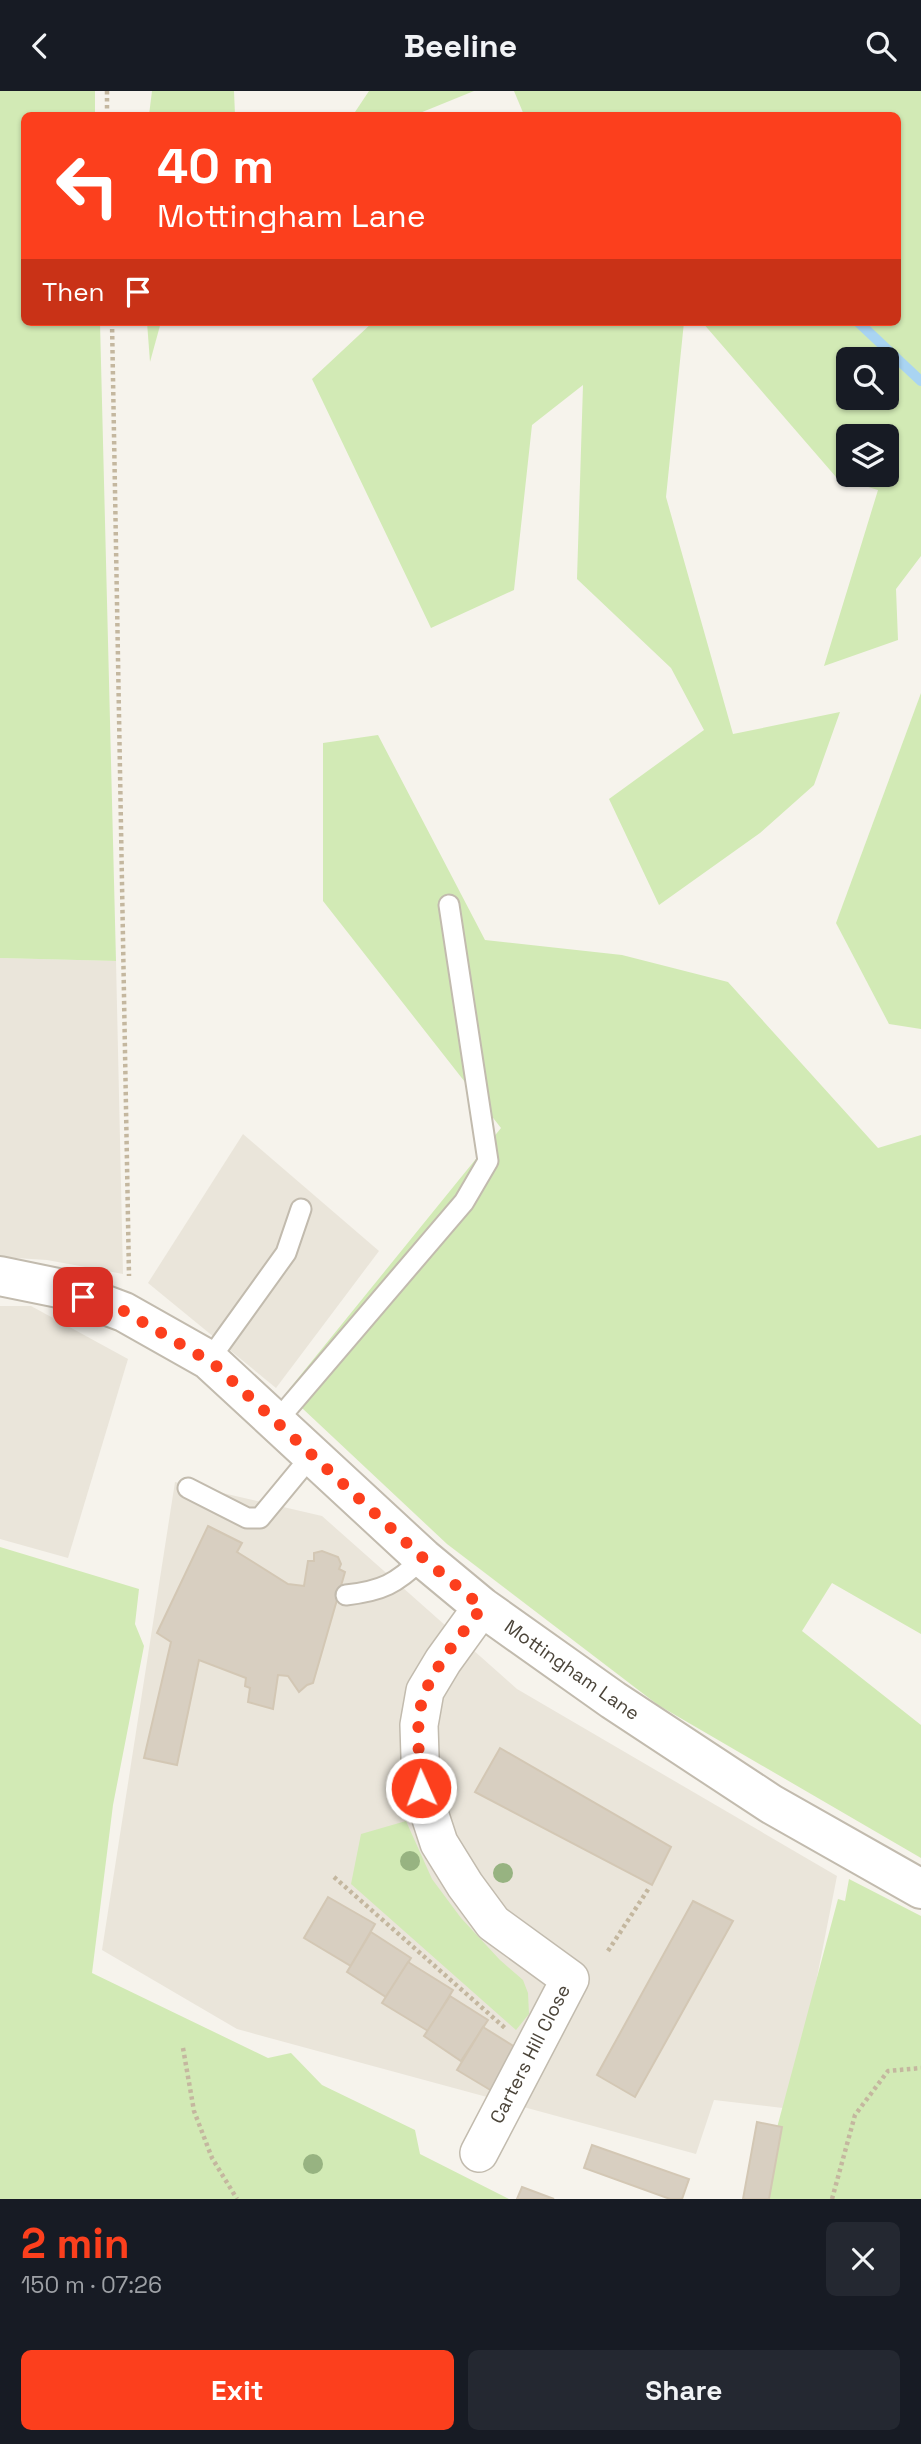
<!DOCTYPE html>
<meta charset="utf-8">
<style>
:root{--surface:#171b24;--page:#242831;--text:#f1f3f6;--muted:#9ea1a6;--accent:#fc3f1d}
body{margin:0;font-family:"Space Grotesk",sans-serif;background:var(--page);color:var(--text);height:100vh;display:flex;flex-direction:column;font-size:26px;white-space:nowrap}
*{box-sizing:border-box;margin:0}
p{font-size:23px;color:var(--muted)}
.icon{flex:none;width:38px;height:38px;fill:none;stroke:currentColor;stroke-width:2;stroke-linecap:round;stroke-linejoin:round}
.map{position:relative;height:2108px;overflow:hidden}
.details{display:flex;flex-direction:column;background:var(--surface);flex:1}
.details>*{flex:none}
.hud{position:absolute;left:21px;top:21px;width:880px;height:214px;border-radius:10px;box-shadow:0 2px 5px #0004;background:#fc3f1d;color:#fff;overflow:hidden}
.fabs{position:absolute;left:836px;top:256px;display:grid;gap:14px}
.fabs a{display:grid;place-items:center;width:63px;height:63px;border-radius:10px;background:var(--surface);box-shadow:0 2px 5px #0004;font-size:35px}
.pin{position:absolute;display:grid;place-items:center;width:60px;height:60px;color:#fff;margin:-30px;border-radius:14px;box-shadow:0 4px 10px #0006}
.me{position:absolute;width:77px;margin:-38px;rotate:358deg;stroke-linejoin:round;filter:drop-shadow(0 0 5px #0008)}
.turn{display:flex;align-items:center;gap:24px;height:147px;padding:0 21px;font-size:32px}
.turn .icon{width:91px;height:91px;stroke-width:2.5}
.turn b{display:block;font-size:49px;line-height:60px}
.then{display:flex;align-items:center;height:66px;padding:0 21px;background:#0003;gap:14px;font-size:26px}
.round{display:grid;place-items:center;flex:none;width:74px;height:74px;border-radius:10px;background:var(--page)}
.summary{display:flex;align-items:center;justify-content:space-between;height:119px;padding:0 21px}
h1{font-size:42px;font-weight:700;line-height:52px;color:var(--accent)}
.cta{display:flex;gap:14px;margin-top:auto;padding:14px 21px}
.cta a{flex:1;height:80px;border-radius:10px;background:var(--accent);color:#fff;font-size:28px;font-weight:700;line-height:80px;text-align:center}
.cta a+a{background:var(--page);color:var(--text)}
header{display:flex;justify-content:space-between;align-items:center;height:91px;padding:0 21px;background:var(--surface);font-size:32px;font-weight:700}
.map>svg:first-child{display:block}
.residential{fill:#eae5da}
.green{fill:#d2eab5;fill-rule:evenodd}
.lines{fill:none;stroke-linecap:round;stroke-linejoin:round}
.stream{stroke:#a9d4f2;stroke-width:10}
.building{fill:#d8cfc1;stroke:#d3c7b4;stroke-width:2}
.service-casing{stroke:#c2bbae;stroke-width:23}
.minor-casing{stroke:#c2bbae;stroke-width:40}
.tertiary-casing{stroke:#c2bbae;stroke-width:42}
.path{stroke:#c4b79f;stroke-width:4.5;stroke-dasharray:3.5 3.5;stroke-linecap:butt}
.service{stroke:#fff;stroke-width:19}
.minor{stroke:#fff;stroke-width:37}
.tertiary{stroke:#fff;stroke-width:38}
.tree{fill:#97b381}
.route{stroke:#fc3f1d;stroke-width:12;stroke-dasharray:0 21.6}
.labels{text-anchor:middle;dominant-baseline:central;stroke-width:6;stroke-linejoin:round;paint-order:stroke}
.street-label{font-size:19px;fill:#4b4439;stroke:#fff}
</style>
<header><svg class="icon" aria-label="back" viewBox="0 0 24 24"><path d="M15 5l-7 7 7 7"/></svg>Beeline<svg class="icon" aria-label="search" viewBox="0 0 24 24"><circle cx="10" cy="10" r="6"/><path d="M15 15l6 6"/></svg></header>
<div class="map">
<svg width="921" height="2108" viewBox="0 0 921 2108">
<rect width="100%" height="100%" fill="#f6f3ec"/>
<g class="residential">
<path d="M0 867 116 870 123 1183 47 1169 0 1166Z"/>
<path d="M243 1043 379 1160 276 1297 148 1192Z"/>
<path d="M0 1215H31L128 1268 68 1467 0 1448Z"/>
<path d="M175 1391 322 1425 517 1598 837 1785 791 2018 714 2009 696 2063 237 1938 102 1859Z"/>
</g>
<g class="green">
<path d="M0 0H95V24H24V231H100L116 870 0 867Z"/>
<path d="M152 0H234L235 24H149Z"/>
<path d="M369 0H474L415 24H353Z"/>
<path d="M514 0H921V465L896 498 898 549 824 575 878 399 836 386 702 231H898V24H524ZM849 268H887V306H849ZM849 345H887V383H849Z"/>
<path d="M147 231H161L150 271Z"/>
<path d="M373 231H684L666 406 733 643 840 621 814 694 760 742 659 814 609 708 704 639 671 577 577 488 583 294 532 334 514 499 431 537 312 288Z"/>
<path d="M921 602V938L889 933 836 832Z"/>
<path d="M378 644 485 849 622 864 728 891 878 1057 921 1044V1543L832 1492 802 1540 921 1634V1767L658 1614 447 1453 286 1302 501 1037 323 810V652Z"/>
<path d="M0 1456 139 1498 135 1533 144 1555 113 1714 92 1882 268 1967 291 1962 322 1994 415 2039 420 2063 509 2108H0Z"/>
<path d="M406 1730 432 1788 461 1827 500 1869 523 1889 528 1902 529 1923 516 1939 351 1793 361 1743Z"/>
<path d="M849 1788 921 1825V2108H758L838 1808 845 1810Z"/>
</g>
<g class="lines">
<path class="stream" d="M858 231 921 290"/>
</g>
<g class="building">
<path d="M208 1435 242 1452 237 1461 288 1493 304 1495 308 1470H314V1462L322 1460 338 1466 341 1473 339 1478 345 1481 313 1592 307 1594 299 1601 288 1585 278 1584 273 1618 248 1611 250 1597 245 1595 246 1587 199 1569 177 1674 144 1667 171 1551 157 1542Z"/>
<path d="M500 1657 671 1756 652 1794 475 1701Z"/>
<path d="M328 1806 375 1833 351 1875 304 1847Z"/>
<path d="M693 1810 733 1830 635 2006 597 1984Z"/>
<path d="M371 1841 411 1867 386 1906 347 1881Z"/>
<path d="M408 1871 453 1899 428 1940 382 1912Z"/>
<path d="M450 1905 488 1929 461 1970 424 1945Z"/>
<path d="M483 1936 523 1961 497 2003 457 1979Z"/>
<path d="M757 2031 782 2036 769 2108H743Z"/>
<path d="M592 2054 689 2088 682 2108H670L584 2077Z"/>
<path d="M522 2096 554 2108H517Z"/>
</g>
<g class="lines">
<defs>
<g id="service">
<path d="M209 1269 286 1162 301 1118"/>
<path d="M276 1331 464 1111 488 1070 449 814"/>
<path d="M188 1397 247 1427H260L312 1364"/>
<path d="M346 1504C382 1500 396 1493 423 1467"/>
</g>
<path id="minor" d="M479 2062 570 1888 493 1832 465 1794 439 1752 421 1697 419 1634 425 1600 443 1570 482 1516"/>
<path id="tertiary" d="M0 1185 63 1198 124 1221 209 1269 423 1467 482 1516 613 1609 771 1713 921 1798"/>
</defs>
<use href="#service" class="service-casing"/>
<use href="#minor" class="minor-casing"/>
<use href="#tertiary" class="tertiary-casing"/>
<g class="path">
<path d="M107 0V24"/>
<path d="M112 231 129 1185"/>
<path d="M334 1786 505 1937"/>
<path d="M608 1860 649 1797"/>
<path d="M183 1957 194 2020 212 2067 237 2108"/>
<path d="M832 2108 855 2024 888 1980 921 1977"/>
</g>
<use href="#service" class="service"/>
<use href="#minor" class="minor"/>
<use href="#tertiary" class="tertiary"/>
</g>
<g class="tree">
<circle cx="410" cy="1770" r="10"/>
<circle cx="503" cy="1782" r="10"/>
<circle cx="313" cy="2073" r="10"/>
</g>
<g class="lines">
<path class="route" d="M83 1206 124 1220 214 1273 423 1467 482 1516C463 1542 439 1569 426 1599 413 1628 420 1666 421 1697"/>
</g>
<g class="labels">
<g class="street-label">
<text transform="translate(572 1579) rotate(35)">Mottingham Lane</text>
<text transform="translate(530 1963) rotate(-63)">Carters Hill Close</text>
</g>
</g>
</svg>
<div class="fabs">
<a><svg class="icon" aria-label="search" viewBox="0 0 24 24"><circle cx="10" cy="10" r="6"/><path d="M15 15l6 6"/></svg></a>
<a><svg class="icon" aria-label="layers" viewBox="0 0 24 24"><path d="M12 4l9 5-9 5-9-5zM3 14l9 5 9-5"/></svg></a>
</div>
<div class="pin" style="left:83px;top:1206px;background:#d93025"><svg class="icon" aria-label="arrive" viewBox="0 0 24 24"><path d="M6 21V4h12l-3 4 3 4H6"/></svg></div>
<svg class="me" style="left:421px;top:1697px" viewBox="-20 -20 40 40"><circle r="17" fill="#fc3f1d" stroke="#fff" stroke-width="3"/><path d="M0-11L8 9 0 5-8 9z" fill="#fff"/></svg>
<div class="hud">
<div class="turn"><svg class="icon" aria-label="left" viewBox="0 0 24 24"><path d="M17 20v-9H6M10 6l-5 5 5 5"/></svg><div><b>40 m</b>Mottingham Lane</div></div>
<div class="then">Then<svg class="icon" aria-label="arrive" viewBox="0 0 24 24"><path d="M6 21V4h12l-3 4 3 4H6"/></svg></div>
</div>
</div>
<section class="details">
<div class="summary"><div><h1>2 min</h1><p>150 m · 07:26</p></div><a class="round"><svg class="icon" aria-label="close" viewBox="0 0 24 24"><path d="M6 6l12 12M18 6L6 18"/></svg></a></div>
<div class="cta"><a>Exit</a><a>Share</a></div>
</section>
